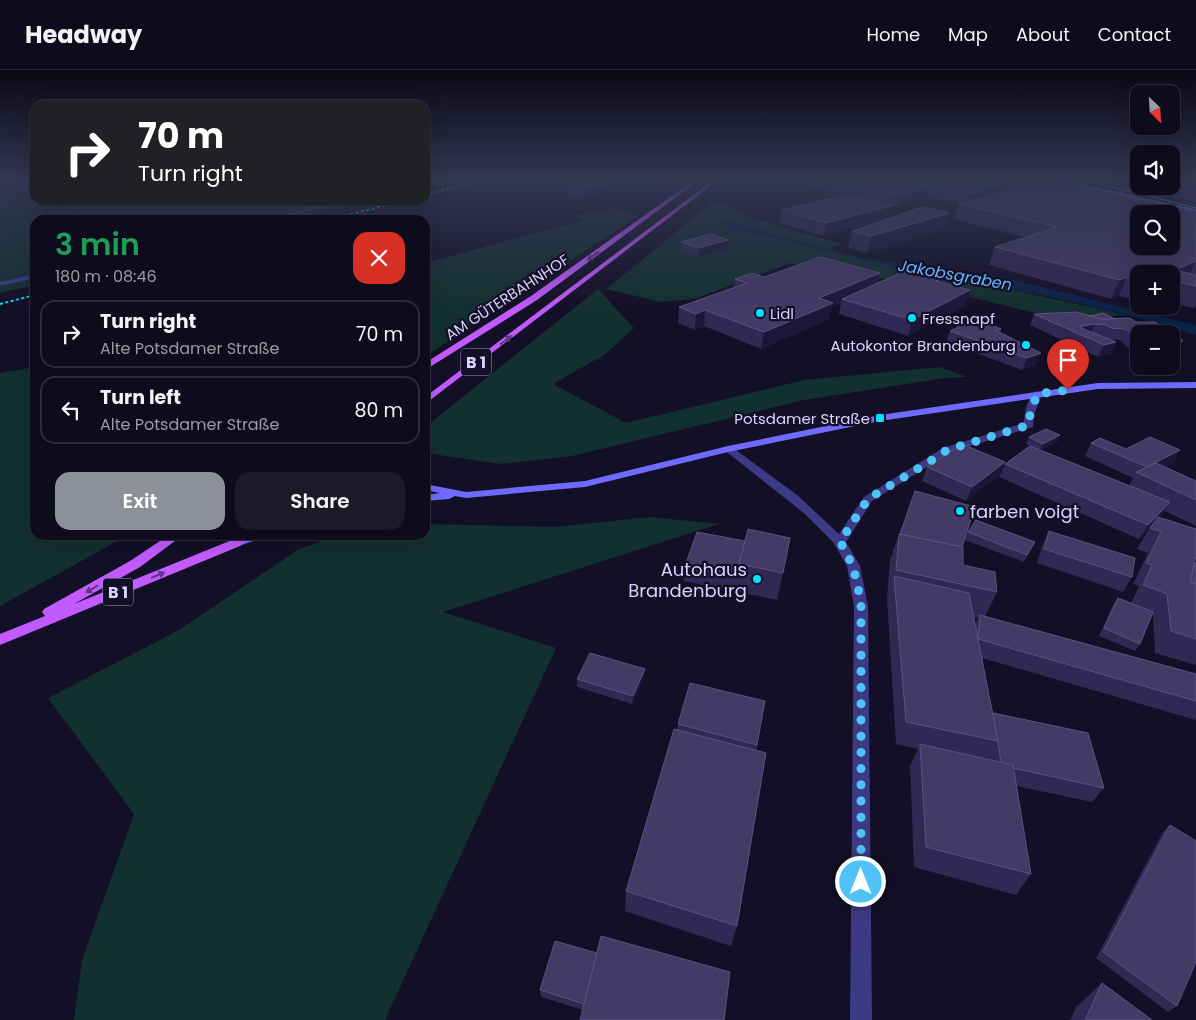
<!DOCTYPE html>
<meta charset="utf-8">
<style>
:root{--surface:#0e0b1c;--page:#1c1929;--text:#f1f3f6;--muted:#9b9ba3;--line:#2e2b3b;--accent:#8c9099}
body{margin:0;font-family:Poppins,sans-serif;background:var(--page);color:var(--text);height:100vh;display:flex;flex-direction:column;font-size:19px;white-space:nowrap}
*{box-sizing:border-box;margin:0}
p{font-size:16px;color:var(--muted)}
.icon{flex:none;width:28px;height:28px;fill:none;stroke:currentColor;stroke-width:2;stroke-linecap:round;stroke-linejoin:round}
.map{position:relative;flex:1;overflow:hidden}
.details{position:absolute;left:30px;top:145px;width:400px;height:325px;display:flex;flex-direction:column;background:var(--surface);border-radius:15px;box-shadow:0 5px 20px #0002,0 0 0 1px var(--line)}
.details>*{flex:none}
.hud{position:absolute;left:30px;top:30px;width:400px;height:105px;border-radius:15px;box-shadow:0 5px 20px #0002,0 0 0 1px var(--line);background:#202124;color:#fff;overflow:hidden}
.needle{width:32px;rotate:155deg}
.fabs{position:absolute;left:1130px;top:15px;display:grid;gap:10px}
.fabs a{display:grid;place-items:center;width:50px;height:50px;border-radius:10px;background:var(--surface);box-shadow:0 5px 20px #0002,0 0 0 1px var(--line);font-size:25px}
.pin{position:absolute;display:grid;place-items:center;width:42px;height:42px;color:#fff;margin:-51px -21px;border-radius:50% 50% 50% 0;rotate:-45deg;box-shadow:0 0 5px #0007}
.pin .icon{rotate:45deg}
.me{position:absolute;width:55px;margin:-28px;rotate:0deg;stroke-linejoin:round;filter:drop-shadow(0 0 4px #0008)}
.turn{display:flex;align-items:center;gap:18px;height:105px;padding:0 25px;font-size:22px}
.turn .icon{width:65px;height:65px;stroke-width:2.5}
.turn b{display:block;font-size:35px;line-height:42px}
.round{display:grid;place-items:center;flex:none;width:52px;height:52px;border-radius:15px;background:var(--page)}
.head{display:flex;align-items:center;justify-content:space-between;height:85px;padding:0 25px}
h1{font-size:30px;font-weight:600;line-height:38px;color:#1e9e55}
.cta{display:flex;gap:10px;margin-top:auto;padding:10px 25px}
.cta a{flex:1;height:58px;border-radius:15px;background:var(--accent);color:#fff;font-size:20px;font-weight:600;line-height:58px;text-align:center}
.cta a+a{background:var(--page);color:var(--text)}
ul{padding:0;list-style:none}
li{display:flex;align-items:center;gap:15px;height:68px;margin:0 10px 8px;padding:0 15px;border:2px solid var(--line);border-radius:15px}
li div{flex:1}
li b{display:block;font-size:19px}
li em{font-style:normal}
header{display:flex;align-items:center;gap:30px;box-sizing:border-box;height:70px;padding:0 25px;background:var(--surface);border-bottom:1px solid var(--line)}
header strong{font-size:24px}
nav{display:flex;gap:28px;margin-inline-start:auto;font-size:18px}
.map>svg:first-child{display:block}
.green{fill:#12302f}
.water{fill:#0c2248}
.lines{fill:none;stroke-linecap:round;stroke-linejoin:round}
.stream{fill:#0c2248;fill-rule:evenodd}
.street{fill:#3d3a85;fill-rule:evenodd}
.secondary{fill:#6f6bff;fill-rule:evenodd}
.primary{fill:#c25bff;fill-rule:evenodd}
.tram{stroke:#00e5ff;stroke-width:1}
.rail{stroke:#00e5ff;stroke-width:2;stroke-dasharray:3 2.5;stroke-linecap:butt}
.wall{fill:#312854;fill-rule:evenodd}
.shaded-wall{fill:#1d163a}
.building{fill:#433a66;stroke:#5a527e;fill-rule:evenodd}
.oneway{fill:#623188}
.route{stroke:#4fc3f7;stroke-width:9;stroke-dasharray:0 16.2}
.poi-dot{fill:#00e5ff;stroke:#130f26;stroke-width:2}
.labels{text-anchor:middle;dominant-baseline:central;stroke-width:4.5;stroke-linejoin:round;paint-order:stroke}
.far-street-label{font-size:15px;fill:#d9d4ff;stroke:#130f26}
.far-poi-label{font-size:15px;fill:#d9d4ff;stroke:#130f26;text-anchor:start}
.far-water-label{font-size:16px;font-style:italic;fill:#62b6ff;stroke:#130f26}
.shield{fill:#130f26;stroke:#9e99be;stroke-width:1}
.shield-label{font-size:16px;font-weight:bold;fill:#d9d4ff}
.poi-label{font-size:18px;fill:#d9d4ff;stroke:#130f26;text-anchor:start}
</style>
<header>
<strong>Headway</strong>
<nav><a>Home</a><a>Map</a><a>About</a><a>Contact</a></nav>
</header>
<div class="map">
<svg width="1196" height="950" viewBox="0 0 1196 950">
<rect width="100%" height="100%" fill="#130f26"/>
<g class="green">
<path d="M0 108H35V130H371L294 150H35V215L0 223Z"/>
<path d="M713 132 728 135 756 150 842 174 828 179 719 149 724 157 904 199 935 203 1128 245 1063 250 903 210 851 206 790 193 695 229 660 232 606 219Z"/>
<path d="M610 139 624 140 634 144 636 147 425 287V193L584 150 573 146Z"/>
<path d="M598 219 634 258 604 285 553 314 626 353 804 310 940 297 967 307 945 308 804 330 572 386 501 394 425 383V357Z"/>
<path d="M35 297V465H128L0 536V303Z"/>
<path d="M650 447 719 454 443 542 556 578 385 950H74L82 890 134 744 48 628 179 560 299 479 341 465H425V455L429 454 555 457Z"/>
</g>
<path class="water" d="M719 149 736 155 863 188 1009 209 1196 255V265L1128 245 1056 228 863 190 724 157Z"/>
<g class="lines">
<path class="stream" d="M0 118 59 136 103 130H114L64 138 100 150H93L62 140 0 153V151L57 138 0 120Z"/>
<g class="street">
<path d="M425 108H433L425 111Z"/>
<path d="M1091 108H1100L1133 118 1121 125 1119 123 1127 118Z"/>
<path d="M342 130H351L272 150H262Z"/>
<path d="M35 204V208L0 216V212Z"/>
<path d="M1037 321 1042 324 1034 345 1033 357 951 382 872 431 846 472 860 496 868 536 872 950H850L854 536 847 496 833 472 805 444 723 379 724 377H732L797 425 839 464 864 427 943 378 1024 353C1024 344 1028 325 1037 321Z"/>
</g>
<g class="secondary">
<path d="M1042 108H1052L1196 139V143Z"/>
<path d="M1196 312V318L1098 319 880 351 728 382 585 417 466 428 455 426 449 429 425 431V425L440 423 425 420V414L466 422 585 411 728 376 880 345 1098 313Z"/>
<path d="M246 465H264L262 468 236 477 230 473 232 470Z"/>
</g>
<g class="primary">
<path d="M697 108H702L537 230 425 300V293L531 226Z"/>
<path d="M716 108H721L425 334V327Z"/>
<path d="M169 465H183L140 497 74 534 232 470 239 465H253L240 476 0 575V564L45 546 42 542 44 539 130 491Z"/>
</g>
<path class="tram" d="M1077 108 1196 138"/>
<g class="rail">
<path d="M425 125 488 108"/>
<path d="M317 150 336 145"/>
<path d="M329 150 406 130"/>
<path d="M0 234 35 225"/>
</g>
</g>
<g class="wall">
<path d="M799 108H912L985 126 1017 118 1005 115 994 118 977 115 979 108H1027L1031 109 1029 114 1196 141V236L1193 238 1171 232V204H1139V231L1119 226 1111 229 989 195 995 177 1025 167 953 149 958 134 959 133 929 127 897 137 798 113Z"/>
<path d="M1104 108H1139V116H1171V108H1196V132Z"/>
<path d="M582 109V113L568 116 618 112 617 120 582 128 567 125 566 117 553 114 552 110Z"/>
<path d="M781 140 888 148 823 166 779 153Z"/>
<path d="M945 159 867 183 848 178 852 161Z"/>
<path d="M728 170 727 179 698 187 681 181V172Z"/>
<path d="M880 203 878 213 940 212 965 236 908 266 839 244 841 233 832 237 829 249 761 279 704 256 695 260 678 253 679 237 734 217 735 209 764 207Z"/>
<path d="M1077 242 1090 246 1103 243 1115 249 1130 248 1136 252H1155L1183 271 1177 282H1171V264H1139V279H1130L1119 270H1110L1116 272 1111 284 1098 287 1030 255 1034 244Z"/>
<path d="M1001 259 1000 263 1036 295 1022 300 946 272 950 261Z"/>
<path d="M1060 365 1057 372 1040 380 1129 416 1133 408 1085 386 1091 373 1126 379 1173 394 1166 397 1196 411V456L1165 441 1160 447 1194 493H1196V595L1155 583 1153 546 1152 545 1140 574 1135 581 1099 566 1113 535 1118 528 1131 533 1139 516 1133 514 1148 483 1137 479 1150 457 1139 469 999 407 1005 394 1037 379 1026 374 1029 367Z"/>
<path d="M927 397 999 405 966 431 922 411Z"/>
<path d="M1049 461 1132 507 1123 522 1037 493 1042 476Z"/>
<path d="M697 462 783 503 777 530 684 511 685 496Z"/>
<path d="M968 462 1035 472 1024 492 965 470Z"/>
<path d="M899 464 962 477 963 495 997 522 985 547 1196 604V650L982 588 993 644 1104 718 1092 732 1016 716 1031 804 1016 825 914 797 910 696 918 679 896 674 887 527 890 490ZM974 547 978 548 975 554Z"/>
<path d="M644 607 632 634 577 617V609Z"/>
<path d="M678 654 757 675 737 856 731 876 625 841 626 821 677 660Z"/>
<path d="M1170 755 1177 936 1168 942 1096 888 1163 762Z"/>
<path d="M1102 913 1152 950H1070L1076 937Z"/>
<path d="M540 920 724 950 583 940 541 927Z"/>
</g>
<g class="shaded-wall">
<path d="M1004 108H1007L1005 115 994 118 996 110Z"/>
<path d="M582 109V113L565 117V113Z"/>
<path d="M1031 109 1028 117 1022 118 1024 111Z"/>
<path d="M618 112 617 120 582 128 581 120Z"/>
<path d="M1196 114V123L1193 122 1190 130H1188Z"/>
<path d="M932 115 929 127 897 137 899 125Z"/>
<path d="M988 118 984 130 969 135 972 124Z"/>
<path d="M891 136 888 148 823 166 826 153Z"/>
<path d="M950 143 945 159 867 183 871 166Z"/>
<path d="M728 170 727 179 698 187 699 178Z"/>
<path d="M1196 191 1187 209 1175 211 1171 219V207L1175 200Z"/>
<path d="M880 203 876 218 842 229 841 233 832 237 829 249 761 279 764 262 819 228Z"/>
<path d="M1127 207 1119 226 1111 229 1120 210Z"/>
<path d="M970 220 965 236 908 266 912 250Z"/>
<path d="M705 240 704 256 695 260 696 244Z"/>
<path d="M1095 254 1090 265 1079 257Z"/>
<path d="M1116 272 1111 284 1098 287 1104 275Z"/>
<path d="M1041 283 1036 295 1022 300 1027 288Z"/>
<path d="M1060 365 1057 372 1040 380 1043 374Z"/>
<path d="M1180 380 1173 394 1147 407V397Z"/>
<path d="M1005 392 999 405 966 431 972 417Z"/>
<path d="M1170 432 1161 446 1139 469 1148 455Z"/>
<path d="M645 599 644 607 632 634 633 626Z"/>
</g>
<g class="building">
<path d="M561 108H580L582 109 565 113 552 110Z"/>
<path d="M603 108H606L618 112 581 120 566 117Z"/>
<path d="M826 108H912L938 113 947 110 988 118 972 124 932 115 899 125Z"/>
<path d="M986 108H1004L996 110Z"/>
<path d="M1012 108H1027L1031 109 1024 111Z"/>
<path d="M1187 108H1196V110Z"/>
<path d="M1039 112 1196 142V191L1175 200 1196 205V216L1175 211 1171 213V204H1139V210L1127 207 1120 210 995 177 1057 157 958 134ZM1139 144H1171V176H1139Z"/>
<path d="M1057 114 1196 141V142L1055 115Z"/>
<path d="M846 125 891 136 826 153 781 140Z"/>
<path d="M922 137 950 143 871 166 852 161Z"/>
<path d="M711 164 728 170 699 178 681 172Z"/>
<path d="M820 187 880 203 819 228 833 233 764 262 705 240 696 244 679 237 747 213 735 209 752 203 764 207Z"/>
<path d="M907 200 941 209 936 211 970 220 912 250 842 229Z"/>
<path d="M1077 242 1101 249 1130 248 1136 252H1155L1183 271 1171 270V264H1139V267H1135L1125 259 1111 258 1107 255 1095 254 1079 257 1116 272 1104 275 1034 244Z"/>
<path d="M1103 243 1115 249H1101L1090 246Z"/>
<path d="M970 251H983L1001 259 995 260 1041 283 1027 288 950 261Z"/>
<path d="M1046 359 1060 365 1043 374 1029 367Z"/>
<path d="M1150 367 1180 380 1147 397 1091 373 1100 368 1126 379Z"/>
<path d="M962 374 1005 392 972 417 927 397Z"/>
<path d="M1030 376 1170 432 1148 455 1005 394Z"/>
<path d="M1156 393 1196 411V430L1136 402Z"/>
<path d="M915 421 975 437 962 477 900 464Z"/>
<path d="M1158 447 1196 459V486L1190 512 1196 514V569L1171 561 1167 524 1143 515 1152 495 1146 493 1161 462 1150 458Z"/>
<path d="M976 450 1035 472 1027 485 968 462Z"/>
<path d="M748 459 790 468 783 503 739 494Z"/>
<path d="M1049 461 1135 488 1132 507 1044 479Z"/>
<path d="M697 462 745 471 739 494 737 506 685 496Z"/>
<path d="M899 464 963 477V495L995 502 997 522 896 500Z"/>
<path d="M1195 493H1196V514L1190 512Z"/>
<path d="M894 506 969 523 998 671 906 652Z"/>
<path d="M1118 528 1153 542 1140 574 1104 558Z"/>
<path d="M980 545 1196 604V631L978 569Z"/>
<path d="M590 583 645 599 633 626 577 609Z"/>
<path d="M690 613 765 631 757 675 678 654Z"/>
<path d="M993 643 1088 663 1104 718 1013 698V695L1001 692Z"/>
<path d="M674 659 766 683 737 856 626 821Z"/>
<path d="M920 674 1013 695 1031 804 926 777Z"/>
<path d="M1170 755 1196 771V892L1177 936 1103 882Z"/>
<path d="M601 866 730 902 724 950H580Z"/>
<path d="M555 871 597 883 584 934 540 920Z"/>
<path d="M1102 913 1152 950H1085Z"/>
</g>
<defs><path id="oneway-solid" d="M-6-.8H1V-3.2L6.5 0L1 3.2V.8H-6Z" transform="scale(1.25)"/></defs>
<g class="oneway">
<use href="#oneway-solid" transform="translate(593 186) rotate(144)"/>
<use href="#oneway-solid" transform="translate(506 270) rotate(-37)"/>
<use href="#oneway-solid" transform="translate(158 505) rotate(-22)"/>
<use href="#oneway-solid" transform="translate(92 519) rotate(150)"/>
</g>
<linearGradient id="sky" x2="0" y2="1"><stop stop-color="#0a0815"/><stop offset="0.45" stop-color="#333752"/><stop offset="1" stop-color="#333752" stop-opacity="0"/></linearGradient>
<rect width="1196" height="241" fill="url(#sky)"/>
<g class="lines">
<path class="route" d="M861 812V536C858 512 853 492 840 472L868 429 932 390 947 380 1029 355 1030 345 1037 324 1068 320"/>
</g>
<g class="poi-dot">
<circle cx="760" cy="243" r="5"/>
<circle cx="912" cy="248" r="5"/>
<circle cx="1026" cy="275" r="5"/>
<rect x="875" y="343" width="10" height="10" rx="2.5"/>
<circle cx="960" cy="441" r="5"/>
<circle cx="757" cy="509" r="5"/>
</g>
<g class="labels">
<g class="far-street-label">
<text transform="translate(507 227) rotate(-33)">AM GÜTERBAHNHOF</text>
</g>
<g class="far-poi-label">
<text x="770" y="243">Lidl</text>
<text x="922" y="248">Fressnapf</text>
<text x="1016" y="275" text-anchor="end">Autokontor Brandenburg</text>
<text x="870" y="348" text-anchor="end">Potsdamer Straße</text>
</g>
<g class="far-water-label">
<text transform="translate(955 205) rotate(10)">Jakobsgraben</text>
</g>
<g class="shield">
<rect x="461" y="278.5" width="30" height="27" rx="4"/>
<rect x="103" y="508.5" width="30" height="27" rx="4"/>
</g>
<g class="shield-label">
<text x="476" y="292">B 1</text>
<text x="118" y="522">B 1</text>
</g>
<g class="poi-label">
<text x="970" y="441">farben voigt</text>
<text x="747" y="499" text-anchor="end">Autohaus<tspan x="747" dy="21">Brandenburg</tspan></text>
</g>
</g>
</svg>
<div class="fabs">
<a><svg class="needle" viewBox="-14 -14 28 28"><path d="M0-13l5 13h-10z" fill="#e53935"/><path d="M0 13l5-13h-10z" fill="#9b9ba3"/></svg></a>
<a><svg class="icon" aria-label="sound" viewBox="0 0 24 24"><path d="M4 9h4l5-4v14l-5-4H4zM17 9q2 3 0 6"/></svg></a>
<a><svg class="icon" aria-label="search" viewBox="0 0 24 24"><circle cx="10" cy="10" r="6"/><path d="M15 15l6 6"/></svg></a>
<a>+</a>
<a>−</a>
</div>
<div class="pin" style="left:1068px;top:320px;background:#d93025"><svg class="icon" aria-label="arrive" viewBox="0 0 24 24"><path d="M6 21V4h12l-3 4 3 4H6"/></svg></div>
<svg class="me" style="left:861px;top:812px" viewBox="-20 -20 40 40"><circle r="17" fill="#4fc3f7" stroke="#fff" stroke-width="3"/><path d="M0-11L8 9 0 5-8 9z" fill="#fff"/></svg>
<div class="hud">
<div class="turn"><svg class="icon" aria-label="right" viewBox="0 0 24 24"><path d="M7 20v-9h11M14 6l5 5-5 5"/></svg><div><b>70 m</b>Turn right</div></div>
</div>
<section class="details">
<div class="head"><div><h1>3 min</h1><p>180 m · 08:46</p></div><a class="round" style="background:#d93025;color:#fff"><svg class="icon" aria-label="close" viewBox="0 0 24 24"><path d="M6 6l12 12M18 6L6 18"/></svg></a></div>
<ul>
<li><svg class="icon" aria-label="right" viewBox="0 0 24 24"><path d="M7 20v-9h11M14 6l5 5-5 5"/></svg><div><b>Turn right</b><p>Alte Potsdamer Straße</p></div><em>70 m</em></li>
<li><svg class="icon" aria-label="left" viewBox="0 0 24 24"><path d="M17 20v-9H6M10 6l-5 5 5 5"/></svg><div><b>Turn left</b><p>Alte Potsdamer Straße</p></div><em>80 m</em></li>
</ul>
<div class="cta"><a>Exit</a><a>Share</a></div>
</section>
</div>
